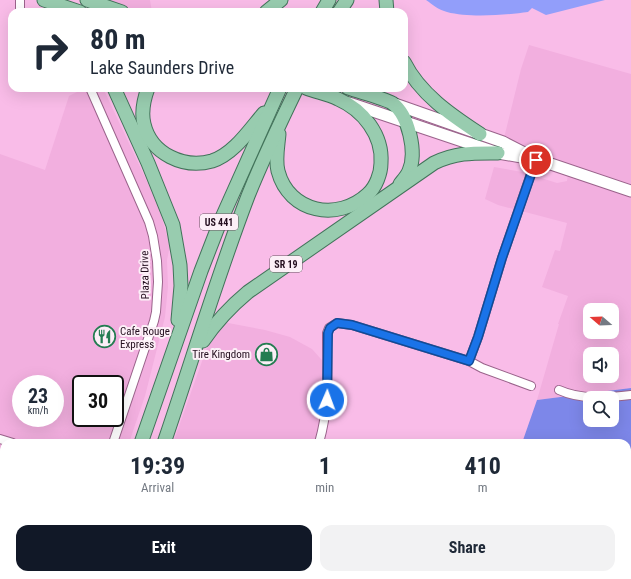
<!DOCTYPE html>
<style>
:root{--surface:#fff;--page:#f2f2f3;--text:#1f2937;--muted:#747a83;--accent:#111827}
body{margin:0;font-family:"Roboto Condensed",sans-serif;background:var(--page);color:var(--text);height:100vh;display:flex;flex-direction:column;font-size:15px;white-space:nowrap}
*{box-sizing:border-box;margin:0}
p{font-size:13px;color:var(--muted)}
.icon{flex:none;width:22px;height:22px;fill:none;stroke:currentColor;stroke-width:2;stroke-linecap:round;stroke-linejoin:round}
.map{position:relative;flex:1;overflow:hidden}
.drawer{position:absolute;left:0px;top:439px;width:631px;height:140px;display:flex;flex-direction:column;background:var(--surface);border-radius:12px 12px 0 0;box-shadow:0 4px 16px #0002}
.drawer>*{flex:none}
.banner{position:absolute;left:8px;top:8px;width:400px;height:84px;border-radius:12px;box-shadow:0 4px 16px #0002;background:#fff;color:var(--text);overflow:hidden}
.needle{width:26px;rotate:289deg}
.buttons{position:absolute;left:583px;top:303px;display:grid;gap:8px}
.buttons a{display:grid;place-items:center;width:36px;height:36px;border-radius:8px;background:var(--surface);box-shadow:0 4px 16px #0002;font-size:20px}
.speed{position:absolute;left:12px;top:375px;display:flex;gap:8px;font-size:20px;font-weight:700;text-align:center}
.speed>*{display:grid;place-content:center;width:52px;height:52px;border-radius:50%;background:var(--surface);box-shadow:0 4px 16px #0002;line-height:1}
.speed small{font-size:10px;font-weight:400}
.speed .limit{border:2px solid #111;border-radius:6px;background:#fff;color:#111}
.pin{position:absolute;display:grid;place-items:center;width:34px;height:34px;color:#fff;margin:-17px;border:2px solid #fff;border-radius:50%;box-shadow:0 1px 4px #0007}
.me{position:absolute;width:44px;margin:-22px;rotate:2deg;stroke-linejoin:round;filter:drop-shadow(0 0 3px #0008)}
.turn{display:flex;align-items:center;gap:14px;height:84px;padding:0 16px;font-size:18px}
.turn .icon{width:52px;height:52px;stroke-width:2.5}
.turn b{display:block;font-size:28px;line-height:34px}
.eta{display:flex;justify-content:space-evenly;align-items:center;height:68px;text-align:center}
.eta b{font-size:24px;font-weight:700;line-height:28px}
.cta{display:flex;gap:8px;margin-top:auto;padding:8px 16px}
.cta a{flex:1;height:46px;border-radius:12px;background:var(--accent);color:#fff;font-size:16px;font-weight:700;line-height:46px;text-align:center}
.cta a+a{background:var(--page);color:var(--text)}
.map>svg:first-child{display:block}
.built{fill:#f2afdf;fill-rule:evenodd}
.green{fill:#929efa}
.forest{fill:#7d87e9;fill-rule:evenodd}
.water{fill:#45c2e0;stroke:#3b8ca6}
.lines{fill:none;stroke-linecap:round;stroke-linejoin:round}
.street-casing{stroke:#9a638b;stroke-width:10}
.secondary-casing{stroke:#9a638b;stroke-width:13}
.primary-casing{stroke:#42735a;stroke-width:15}
.street{stroke:#fff;stroke-width:8}
.secondary{stroke:#fff;stroke-width:11}
.primary{stroke:#98ccaf;stroke-width:13}
.route-casing{stroke:#114b97;stroke-width:10}
.route{stroke:#1a73e8;stroke-width:7}
.labels{text-anchor:middle;dominant-baseline:central;stroke-width:4;stroke-linejoin:round;paint-order:stroke}
.shield{fill:#fceff7;stroke:#64525f;stroke-width:1}
.shield-label{font-size:10px;font-weight:bold;fill:#230e1e}
.street-label{font-size:11px;fill:#230e1e;stroke:#fceff7}
.poi-label{font-size:11px;fill:#230e1e;stroke:#fceff7;text-anchor:start}
</style>
<div class="map">
<svg width="631" height="579" viewBox="0 0 631 579">
<rect width="100%" height="100%" fill="#f9bce8"/>
<g class="built">
<path d="M100 0H150L152 12H134Z"/>
<path d="M529 45 631 74V188L551 161 541 154 504 138 521 69Z"/>
<path d="M85 88H103L158 205 170 246 167 260 168 287 165 317 145 396 129 443H4V575H87L85 579H0V154L45 170 69 96ZM21 384H55V418H21ZM81 384H115V418H81Z"/>
<path d="M494 167 522 172 557 183 567 181 568 174 631 195V388L537 400 559 324H558L568 296 542 287 555 250 560 251 567 223 498 205 485 199ZM590 310H612V332H590ZM590 354H612V376H590Z"/>
<path d="M223 322 265 330 290 337 312 349 329 368 332 404 318 443H173L206 350Z"/>
<path d="M171 575H272L271 579H183Z"/>
</g>
<g class="green">
<path d="M426 0H605L546 15 532 8 528 12C506 15 469 18 447 12 439 10 433 5 426 0Z"/>
<path d="M627 468H631V538L627 533Z"/>
</g>
<path class="forest" d="M631 388V468H627V443H522L537 400ZM590 398H612V420H590Z"/>
<path class="water" d="M627 539 631 544V579H337L338 575H627Z"/>
<g class="lines">
<defs>
<g id="street">
<path d="M20 0V12"/>
<path d="M90 88 149 222 153 236 157 261 158 282 156 312 154 321 113 443"/>
<path d="M469 361 478 337 502 258 536 159"/>
<path d="M559 390C581 400 607 398 631 395"/>
<path d="M0 439 13 443"/>
<path d="M319 443C330 405 327 372 327 333L329 328 337 323 352 325 469 361 482 368 531 386"/>
<path d="M272 579 274 575"/>
</g>
<g id="secondary">
<path d="M349 103 498 153 527 158"/>
<path d="M392 103 503 142 536 159 631 191"/>
<path d="M159 575 171 579"/>
</g>
<g id="primary">
<path d="M44 0 80 12"/>
<path d="M87 0 122 12"/>
<path d="M386 0 387 12"/>
<path d="M266 12 281 0"/>
<path d="M322 12 329 0"/>
<path d="M339 12 347 0"/>
<path d="M404 62C420 94 451 115 480 134"/>
<path d="M114 88 148 163 173 225 180 265 181 286 178 320"/>
<path d="M148 88C144 99 141 112 144 124 151 154 184 169 212 161 234 154 250 129 264 113"/>
<path d="M348 88C359 92 383 98 392 103 409 115 417 153 409 171 407 176 403 180 400 184"/>
<path d="M279 134C278 146 275 159 278 171 289 213 338 222 368 194 376 187 381 173 381 163 383 135 363 110 338 99 328 94 316 92 306 88"/>
<path d="M203 341C216 322 230 307 248 292L434 163C457 152 474 153 498 153"/>
<path d="M141 443 201 271 220 222 280 88"/>
<path d="M164 443C192 361 217 277 248 196 263 159 280 123 297 88"/>
<path d="M95 579 96 575"/>
<path d="M117 579 118 575"/>
</g>
</defs>
<use href="#street" class="street-casing"/>
<use href="#secondary" class="secondary-casing"/>
<use href="#primary" class="primary-casing"/>
<use href="#street" class="street"/>
<use href="#secondary" class="secondary"/>
<use href="#primary" class="primary"/>
</g>
<g class="lines">
<defs>
<path id="route" d="M327 400 328 333 330 328 337 323 352 325 469 361 478 337 502 258 536 160"/>
</defs>
<use href="#route" class="route-casing"/>
<use href="#route" class="route"/>
</g>
<defs>
<symbol id="restaurant-ring" viewBox="-11 -11 22 22"><circle r="9.5" fill="#fceff7" stroke="#247c51" stroke-width="1.5"/><path d="M-5-6h1v4h1v-4h1v4h1v-4h1v5L-1.5 .5V6h-2V.5L-5-1ZM5-6V6H3V1.5H1.5Q1.5-4 5-6Z" fill="#247c51"/></symbol>
<symbol id="shop-ring" viewBox="-11 -11 22 22"><circle r="9.5" fill="#fceff7" stroke="#247c51" stroke-width="1.5"/><path d="M-5-2.5h2.3a2.7 3.5 0 0 1 5.4 0H5L5.5 6h-11ZM-1.5-2.5h3a1.5 2.3 0 0 0-3 0Z" fill="#247c51"/></symbol>
</defs>
<g fill-rule="evenodd">
<use href="#restaurant-ring" x="92" y="324" width="25" height="25"/>
<use href="#shop-ring" x="254" y="342" width="25" height="25"/>
</g>
<g class="labels">
<g class="shield">
<rect x="200" y="214" width="38" height="16" rx="3"/>
<rect x="270" y="256" width="32" height="16" rx="3"/>
</g>
<g class="shield-label">
<text x="219" y="222">US 441</text>
<text x="286" y="264">SR 19</text>
</g>
<g class="street-label">
<text transform="translate(145 275) rotate(-91)">Plaza Drive</text>
</g>
<g class="poi-label">
<text x="120" y="331">Cafe Rouge<tspan x="120" dy="13">Express</tspan></text>
<text x="250" y="354" text-anchor="end">Tire Kingdom</text>
</g>
</g>
</svg>
<div class="buttons">
<a><svg class="needle" viewBox="-14 -14 28 28"><path d="M0-13l5 13h-10z" fill="#e53935"/><path d="M0 13l5-13h-10z" fill="#747a83"/></svg></a>
<a><svg class="icon" aria-label="sound" viewBox="0 0 24 24"><path d="M4 9h4l5-4v14l-5-4H4zM17 9q2 3 0 6"/></svg></a>
<a><svg class="icon" aria-label="search" viewBox="0 0 24 24"><circle cx="10" cy="10" r="6"/><path d="M15 15l6 6"/></svg></a>
</div>
<div class="speed"><div>23<small>km/h</small></div><div class="limit">30</div></div>
<div class="pin" style="left:536px;top:160px;background:#d93025"><svg class="icon" aria-label="arrive" viewBox="0 0 24 24"><path d="M6 21V4h12l-3 4 3 4H6"/></svg></div>
<svg class="me" style="left:327px;top:400px" viewBox="-20 -20 40 40"><circle r="17" fill="#1a73e8" stroke="#fff" stroke-width="3"/><path d="M0-11L8 9 0 5-8 9z" fill="#fff"/></svg>
<div class="banner">
<div class="turn"><svg class="icon" aria-label="right" viewBox="0 0 24 24"><path d="M7 20v-9h11M14 6l5 5-5 5"/></svg><div><b>80 m</b>Lake Saunders Drive</div></div>
</div>
<section class="drawer">
<div class="eta">
<div><b>19:39</b><p>Arrival</p></div>
<div><b>1</b><p>min</p></div>
<div><b>410</b><p>m</p></div>
</div>
<div class="cta"><a>Exit</a><a>Share</a></div>
</section>
</div>
